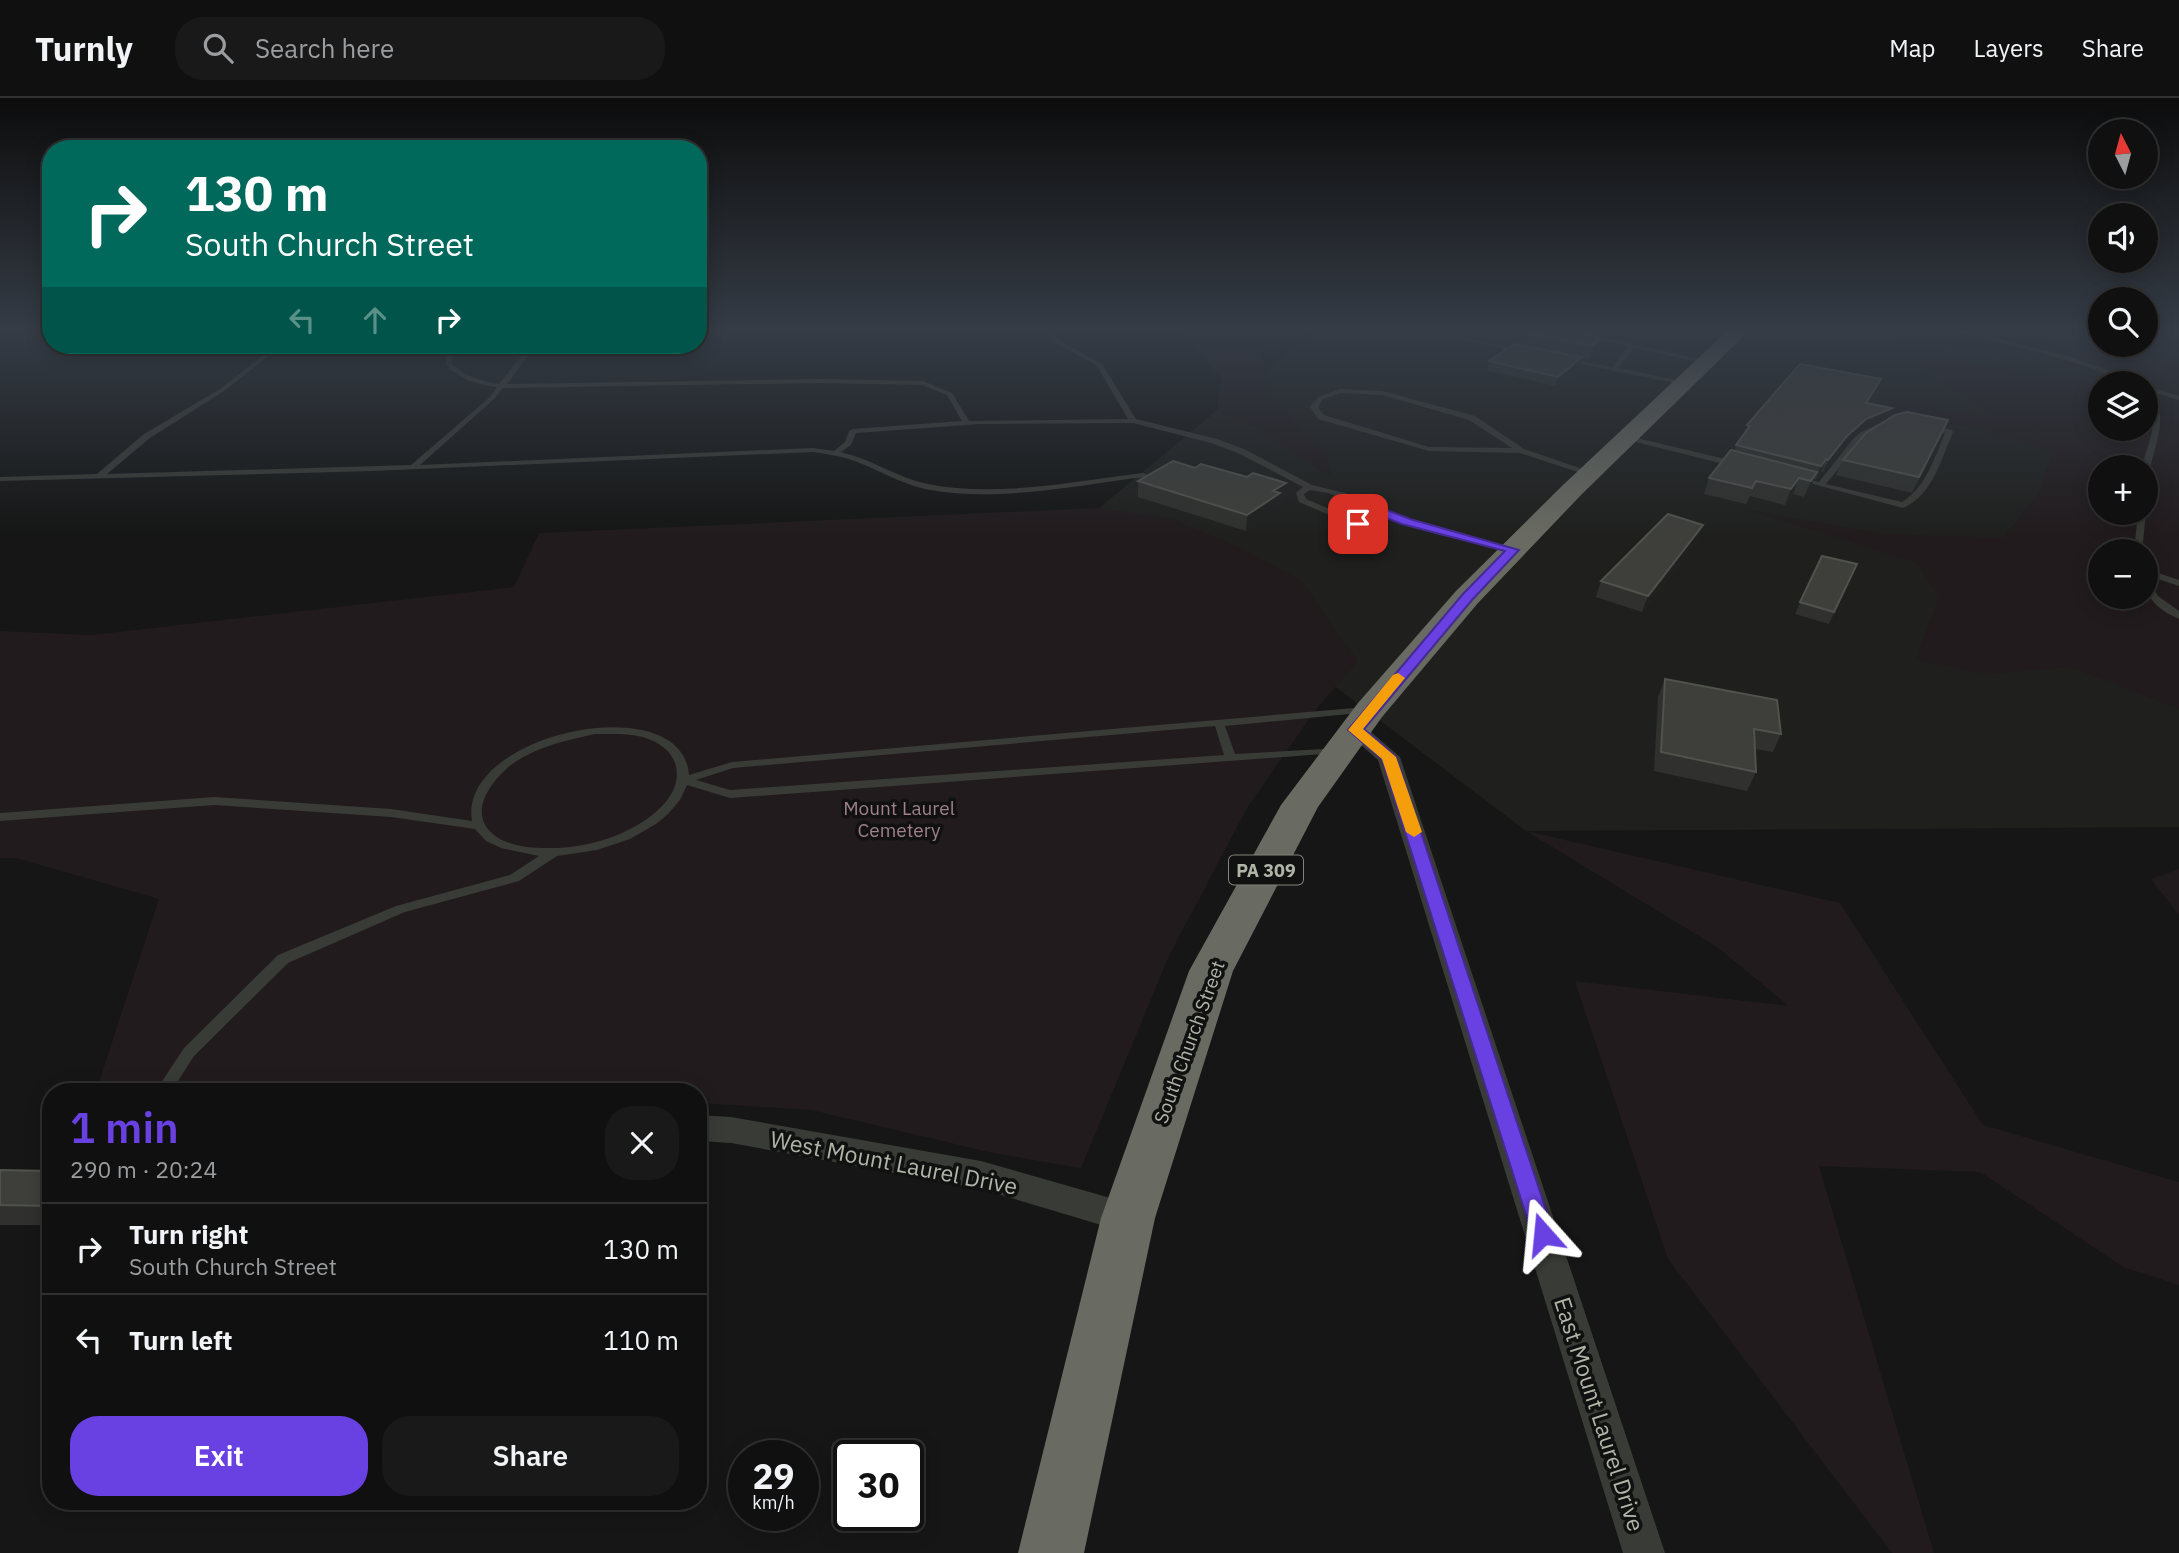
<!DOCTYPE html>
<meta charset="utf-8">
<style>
:root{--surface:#101010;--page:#191919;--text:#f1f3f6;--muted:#9c9d9f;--line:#303030;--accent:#6941e2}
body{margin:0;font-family:"IBM Plex Sans",sans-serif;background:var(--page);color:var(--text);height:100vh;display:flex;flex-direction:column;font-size:26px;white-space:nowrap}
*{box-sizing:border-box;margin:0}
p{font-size:23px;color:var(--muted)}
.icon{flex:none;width:38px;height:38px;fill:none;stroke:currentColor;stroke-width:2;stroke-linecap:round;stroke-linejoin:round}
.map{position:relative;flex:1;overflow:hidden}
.drawer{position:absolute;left:42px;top:985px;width:665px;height:427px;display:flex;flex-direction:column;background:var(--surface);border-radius:28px;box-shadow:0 4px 18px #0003,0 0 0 2px var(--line)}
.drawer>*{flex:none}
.hud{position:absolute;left:42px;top:42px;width:665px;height:214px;border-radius:28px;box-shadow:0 4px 18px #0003,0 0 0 2px var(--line);background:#00695c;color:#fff;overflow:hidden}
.needle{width:46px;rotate:354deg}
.fabs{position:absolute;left:2088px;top:21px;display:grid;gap:14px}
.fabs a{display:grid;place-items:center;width:70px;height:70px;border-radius:50%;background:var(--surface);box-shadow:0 4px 18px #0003,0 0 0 2px var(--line);font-size:35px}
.speed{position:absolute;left:728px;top:1342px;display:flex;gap:14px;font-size:35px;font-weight:700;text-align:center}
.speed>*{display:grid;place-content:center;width:91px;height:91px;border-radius:50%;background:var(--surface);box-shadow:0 4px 18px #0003,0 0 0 2px var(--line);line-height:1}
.speed small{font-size:18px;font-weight:400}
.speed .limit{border:4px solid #111;border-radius:10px;background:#fff;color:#111}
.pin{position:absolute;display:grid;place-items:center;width:60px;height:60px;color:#fff;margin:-30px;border-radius:14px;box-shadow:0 4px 10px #0006}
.me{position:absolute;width:77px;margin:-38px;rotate:342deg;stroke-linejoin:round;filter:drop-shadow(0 0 5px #0008)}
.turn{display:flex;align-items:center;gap:24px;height:147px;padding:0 28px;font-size:32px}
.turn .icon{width:91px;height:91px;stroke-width:2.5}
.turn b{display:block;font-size:49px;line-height:60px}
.lanes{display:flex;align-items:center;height:66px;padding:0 28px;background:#0003;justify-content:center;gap:35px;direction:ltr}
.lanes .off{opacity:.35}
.round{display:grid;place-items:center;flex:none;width:74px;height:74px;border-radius:28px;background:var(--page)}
.overview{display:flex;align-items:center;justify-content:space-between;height:119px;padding:0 28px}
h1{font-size:42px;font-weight:600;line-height:52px;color:var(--accent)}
.button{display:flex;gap:14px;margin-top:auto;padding:14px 28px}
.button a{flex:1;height:80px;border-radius:28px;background:var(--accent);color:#fff;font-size:28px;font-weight:600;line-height:80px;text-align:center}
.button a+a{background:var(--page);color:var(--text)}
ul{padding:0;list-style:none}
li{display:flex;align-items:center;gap:21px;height:91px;padding:0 28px;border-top:2px solid var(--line)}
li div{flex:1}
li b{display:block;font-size:26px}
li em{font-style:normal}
header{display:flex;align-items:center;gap:42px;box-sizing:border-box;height:98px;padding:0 35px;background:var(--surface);border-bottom:2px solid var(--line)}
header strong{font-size:33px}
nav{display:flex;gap:38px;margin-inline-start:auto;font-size:24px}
.search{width:490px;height:63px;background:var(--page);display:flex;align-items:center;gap:18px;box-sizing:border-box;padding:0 24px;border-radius:28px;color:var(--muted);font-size:26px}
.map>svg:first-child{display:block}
.built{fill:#1f201e;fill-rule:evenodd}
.green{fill:#211b1d;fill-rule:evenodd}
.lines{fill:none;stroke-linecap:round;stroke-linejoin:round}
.lane{fill:#393b36;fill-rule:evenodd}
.street{fill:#393b36;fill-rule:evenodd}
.highway{fill:#696b62;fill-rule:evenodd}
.wall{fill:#30312e}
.shaded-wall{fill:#1f201f}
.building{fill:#3e3f3b;stroke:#50524c;stroke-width:2}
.route{fill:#6941e2;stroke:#442a93;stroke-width:2}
.slow{fill:#f59e0b}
.labels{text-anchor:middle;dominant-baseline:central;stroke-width:7;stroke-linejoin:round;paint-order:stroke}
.shield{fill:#101110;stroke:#81847a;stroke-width:2}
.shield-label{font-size:18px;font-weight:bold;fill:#b1b5a8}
.park-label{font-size:19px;fill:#9f808b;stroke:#101110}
.street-label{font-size:19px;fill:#b1b5a8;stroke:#101110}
.near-street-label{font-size:23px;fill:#b1b5a8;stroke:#101110}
</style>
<header>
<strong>Turnly</strong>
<div class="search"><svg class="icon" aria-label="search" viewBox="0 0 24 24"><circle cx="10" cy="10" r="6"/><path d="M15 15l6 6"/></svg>Search here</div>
<nav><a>Map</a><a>Layers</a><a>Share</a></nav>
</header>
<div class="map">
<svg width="2179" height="1455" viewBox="0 0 2179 1455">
<rect width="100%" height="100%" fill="#151615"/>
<path class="built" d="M1312 234H2100V247H2146V234H2179V729L1526 733 1099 410ZM2100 285H2146V331H2100ZM2100 369H2146V415H2100ZM2100 453H2146V499H2100Z"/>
<g class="green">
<path d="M1182 234H1302L1306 237 1261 256 1275 303 1326 352 1332 380 1256 330 1217 313 1221 280Z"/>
<path d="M1888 234H1975L2179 265V288L1882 236Z"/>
<path d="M1913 255 2100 288V331H2146V296L2179 302V611L2070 569 1985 576 1915 562 1939 499 1917 465 1744 411 1882 436 2003 440 2039 394 2053 353 1975 330 1888 315 1889 303 2001 321 1937 282ZM2100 369H2146V415H2100ZM2100 453H2146V499H2100Z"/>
<path d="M1099 410 1172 421 1244 451 1301 482 1358 563 1314 614 1247 710 1169 858 1081 1070 993 1055 811 1012 698 1005V994H532L479 990H97L159 801 16 760H0V533L91 537 514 489 539 435Z"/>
<path d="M1526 733 1840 805 1983 1027 2179 1084V1187L2123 1169 1980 1074 1819 1068 1934 1455H1892L1668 1161 1575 883 1789 908 1717 849Z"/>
<path d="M2179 771V817L2151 781Z"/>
</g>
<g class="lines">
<g class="lane">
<path d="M1047 234H1053L1057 241 1102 266 1136 321 1217 341 1244 351 1312 387 1345 395 1410 422 1517 452 1513 455 1430 434 1384 418 1361 428H1355L1299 404 1296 395 1303 389 1238 355 1211 345 1133 325 980 326 856 335 851 347 841 354C871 361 898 380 928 386 995 400 1075 383 1143 375L1147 377 1143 379C1074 388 993 405 925 391 900 385 878 372 855 363 841 358 827 356 813 354L373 373 0 383V379L97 376 144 336 220 291 276 247H283L224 293 150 340 107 376 411 367 490 299 497 289C476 286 460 282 446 266L447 254 452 247H458L453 254 452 266C466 279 481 283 499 286L530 247H536L507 286 819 281 923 283 952 295 969 323 1128 321 1097 268 1052 243ZM819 285 922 287 947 297 962 323 853 331 849 333 845 344 834 353 813 350 420 367 494 301 503 290ZM1310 392 1328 395 1377 415 1358 423 1306 401 1304 396Z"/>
<path d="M1422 234H1436L1526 253 1523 255Z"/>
<path d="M1569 234H1582L1710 264 1707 266 1634 250 1619 270 1686 284 1687 285 1684 287 1565 263 1562 261 1563 260 1613 269 1628 248Z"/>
<path d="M1836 234H1852L1866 238 1863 240Z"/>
<path d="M1957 234H1970L2071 259 2113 274 2135 285H2127L2088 269 2045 256Z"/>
<path d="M2146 288 2179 298V302L2146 292Z"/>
<path d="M1340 291 1382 293 1475 318 1524 351 1594 375 1587 377 1520 355 1429 353 1318 321 1310 309 1311 307 1319 299ZM1341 295 1382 297 1469 322 1512 350 1429 349 1324 317 1318 309 1323 301Z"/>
<path d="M2146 294C2173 313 2154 346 2150 372L2146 374V369H2142C2145 353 2154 337 2153 320 2153 310 2145 303 2146 294Z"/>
<path d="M1879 325H1882V329L1863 340 1826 386 1902 404C1926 389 1934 361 1945 335L1927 331V327L1952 332 1953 334C1941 361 1933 397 1903 410L1794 381 1798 379 1819 384 1857 336Z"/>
<path d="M1624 337 1742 365 1743 367 1736 369 1624 341Z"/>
<path d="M2146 414V415L2142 453H2134L2138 415Z"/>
<path d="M2146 471 2179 482V488L2146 477Z"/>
<path d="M2146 483 2149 484 2158 498 2179 513V521C2163 514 2144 501 2146 483Z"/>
<path d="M1366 609 1371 612 1370 614 1225 628 1235 656 1341 650 1343 652 1337 655 730 700 687 687 680 702 668 716 656 726 630 741 597 752 557 758 519 783 405 814 288 865 194 958 171 994H155L184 950 278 857 396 808 510 777 539 758 501 750 486 743 475 731 391 719 214 707 0 723V715L214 699 391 711 472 723C457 635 683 588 689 677L732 664ZM1215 628 1224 657 730 692 696 682 733 670ZM595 636C611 636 627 635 643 639 681 650 688 684 659 711 630 738 586 751 546 750 527 750 501 747 488 731 469 708 498 676 515 664 539 648 568 642 595 636Z"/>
</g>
<g class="street">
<path d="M1355 625 1363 627 1400 659 1665 1455H1623L1378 662 1344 632 1347 627Z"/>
<path d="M698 1017 731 1019 981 1063 1128 1105 1140 1109 1145 1120 1140 1131 1128 1135 981 1091 731 1045 698 1043Z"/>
</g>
<path class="highway" d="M1726 234H1748L1581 397 1478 505 1382 619 1318 709 1233 873 1155 1120 1084 1455H1018L1101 1120 1189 873 1281 707 1358 605 1456 493 1563 387Z"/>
</g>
<g class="wall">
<path d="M1524 235 1590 238 1602 240 1598 254 1589 261 1582 260 1580 269 1556 288 1487 273 1489 263 1521 247Z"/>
<path d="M1876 293 1868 305 1892 310 1887 321 1941 337 1912 395 1836 377 1843 362 1884 323 1861 334 1842 350 1823 374H1821L1816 381 1814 380 1811 389 1804 399 1793 396 1785 407 1750 398 1746 406 1704 396 1709 380 1734 353 1736 347 1743 337 1747 327Z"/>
<path d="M1138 383 1284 401 1279 404 1278 411 1246 433 1138 399Z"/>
<path d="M1698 442 1642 514 1596 499 1601 483Z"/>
<path d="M1822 458 1857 466 1829 526 1795 516Z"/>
<path d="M1665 581 1781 636 1773 654 1755 651 1756 674 1747 693 1654 673 1658 599Z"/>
<path d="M0 1072 51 1073V1127H0Z"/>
</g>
<g class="shaded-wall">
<path d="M1602 240 1598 254 1589 261 1592 248Z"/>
<path d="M1582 259 1580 269 1556 288 1558 279Z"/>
<path d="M1881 281 1876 293 1861 316 1866 305Z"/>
<path d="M1892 310 1887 322 1861 334 1842 350 1823 374 1828 362 1847 338 1866 321Z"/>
<path d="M1826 361 1821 374 1816 381 1821 368Z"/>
<path d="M1817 374 1811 389 1804 399 1811 383Z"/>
<path d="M1799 380 1793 396 1785 407 1791 391Z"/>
<path d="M1286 385 1284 401 1279 404 1278 411 1246 433 1247 417 1273 393Z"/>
<path d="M1703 427 1698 442 1642 514 1648 498Z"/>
</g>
<g class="building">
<path d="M1525 234H1590L1586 237 1602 240 1592 248 1524 235Z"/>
<path d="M1514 246 1582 259 1558 279 1489 263Z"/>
<path d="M1800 266 1881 281 1866 305 1892 310 1866 321 1847 338 1828 362 1826 361 1821 368 1736 347 1750 328 1747 327Z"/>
<path d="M1907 314 1948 322 1919 379 1843 362 1866 335 1895 317Z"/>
<path d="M1731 352 1817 374 1811 383 1799 380 1791 391 1756 383 1752 390 1709 380Z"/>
<path d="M1173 363 1195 370 1201 366 1247 379 1253 375 1286 385 1273 393 1280 395 1247 417 1138 383Z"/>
<path d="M1668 416 1703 427 1648 498 1601 483Z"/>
<path d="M1822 458 1857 466 1834 514 1800 504Z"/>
<path d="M1665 581 1777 602 1781 636 1754 631 1756 674 1661 654Z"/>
<path d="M0 1072 51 1073V1108L0 1107Z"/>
</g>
<linearGradient id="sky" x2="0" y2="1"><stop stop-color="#0c0c0c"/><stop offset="0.53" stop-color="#353c46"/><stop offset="1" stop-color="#353c46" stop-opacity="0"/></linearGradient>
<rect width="2179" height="438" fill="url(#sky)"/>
<path class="route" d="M1384 411 1410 421 1519 452 1472 502 1364 631 1396 659 1554 1136 1551 1143 1543 1146 1535 1143 1532 1136 1382 661 1348 632 1463 496 1505 453 1402 426 1384 419 1358 430 1353 426Z"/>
<path class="slow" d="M1398 575 1405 580 1363 631 1396 659 1422 734 1414 739 1406 734 1382 661 1348 632 1393 577Z"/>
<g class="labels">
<rect class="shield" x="1229" y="757.5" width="74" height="29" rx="5"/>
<g class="shield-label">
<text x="1266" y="772">PA 309</text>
</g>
<g class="park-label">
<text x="899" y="710">Mount Laurel<tspan x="899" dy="22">Cemetery</tspan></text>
</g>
<g class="street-label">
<text transform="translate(1189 944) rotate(-70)">South Church Street</text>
</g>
<g class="near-street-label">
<text transform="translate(894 1064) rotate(11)">West Mount Laurel Drive</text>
<text transform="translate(1600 1316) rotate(72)">East Mount Laurel Drive</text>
</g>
</g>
</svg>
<div class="fabs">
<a><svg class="needle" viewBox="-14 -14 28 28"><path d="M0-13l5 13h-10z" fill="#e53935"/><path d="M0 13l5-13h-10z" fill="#9c9d9f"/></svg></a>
<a><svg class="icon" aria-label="sound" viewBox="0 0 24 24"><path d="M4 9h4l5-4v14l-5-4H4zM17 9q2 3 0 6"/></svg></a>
<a><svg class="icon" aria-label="search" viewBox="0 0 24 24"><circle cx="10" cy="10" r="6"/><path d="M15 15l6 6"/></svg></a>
<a><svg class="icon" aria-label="layers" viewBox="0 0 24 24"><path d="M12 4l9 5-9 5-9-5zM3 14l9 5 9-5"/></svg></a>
<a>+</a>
<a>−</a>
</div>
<div class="speed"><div>29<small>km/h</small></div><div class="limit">30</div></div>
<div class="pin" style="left:1358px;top:426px;background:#d93025"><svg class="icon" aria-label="arrive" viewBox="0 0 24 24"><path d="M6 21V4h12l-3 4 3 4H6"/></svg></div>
<svg class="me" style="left:1543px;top:1136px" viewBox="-20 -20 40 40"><path d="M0-17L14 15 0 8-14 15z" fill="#6941e2" stroke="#fff" stroke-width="4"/></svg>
<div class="hud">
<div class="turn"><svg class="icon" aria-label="right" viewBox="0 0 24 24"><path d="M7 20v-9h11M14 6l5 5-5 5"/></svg><div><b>130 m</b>South Church Street</div></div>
<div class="lanes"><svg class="icon off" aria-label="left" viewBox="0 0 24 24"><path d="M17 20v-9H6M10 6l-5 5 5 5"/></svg><svg class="icon off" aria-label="ahead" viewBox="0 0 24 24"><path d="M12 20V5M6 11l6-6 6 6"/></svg><svg class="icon" aria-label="right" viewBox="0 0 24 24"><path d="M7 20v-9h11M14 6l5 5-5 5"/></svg></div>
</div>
<section class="drawer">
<div class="overview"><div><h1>1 min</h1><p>290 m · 20:24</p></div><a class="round"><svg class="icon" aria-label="close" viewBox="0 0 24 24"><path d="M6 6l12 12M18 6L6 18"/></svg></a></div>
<ul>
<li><svg class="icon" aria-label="right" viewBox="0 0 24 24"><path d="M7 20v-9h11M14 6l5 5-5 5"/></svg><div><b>Turn right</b><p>South Church Street</p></div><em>130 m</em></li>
<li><svg class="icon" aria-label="left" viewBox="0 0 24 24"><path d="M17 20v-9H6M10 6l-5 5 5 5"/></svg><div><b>Turn left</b></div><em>110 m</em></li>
</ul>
<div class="button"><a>Exit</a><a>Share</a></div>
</section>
</div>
